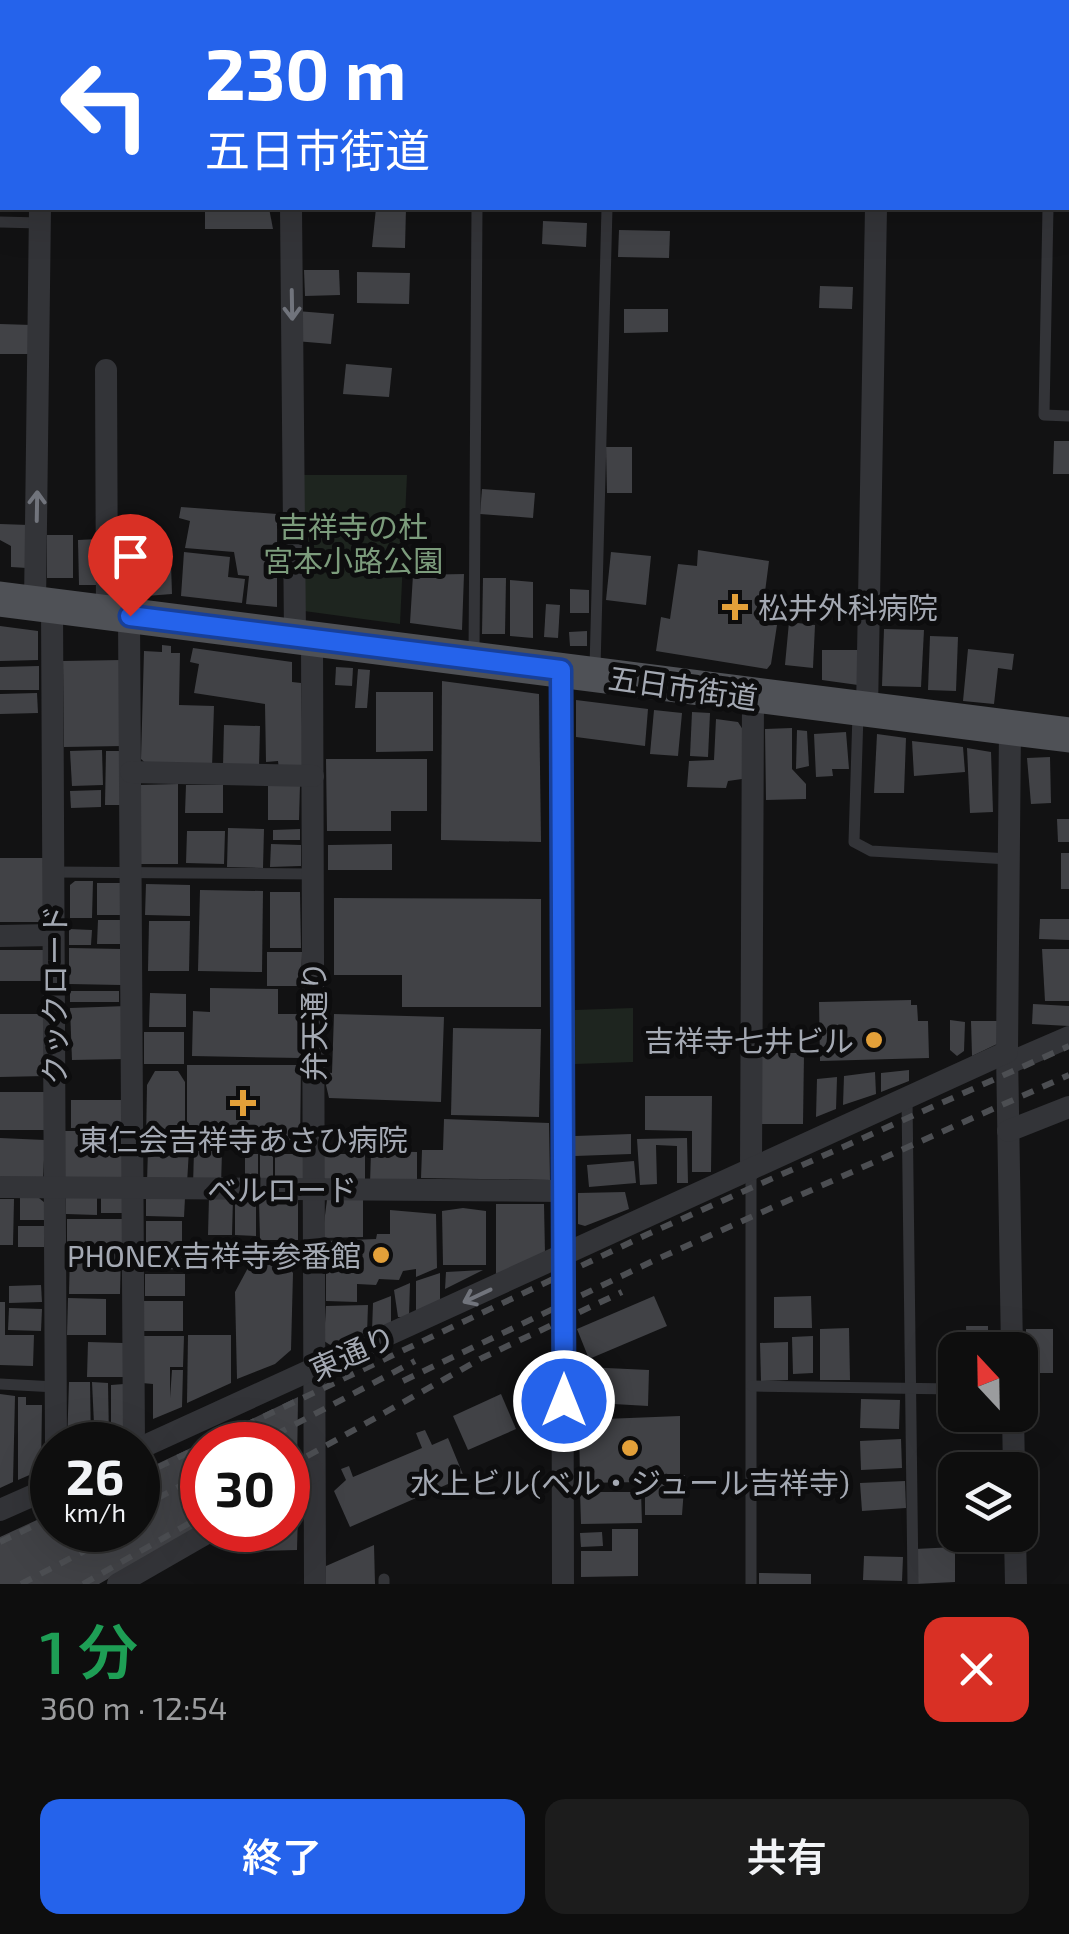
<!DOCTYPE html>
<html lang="ja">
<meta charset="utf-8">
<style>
:root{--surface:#0e0e0e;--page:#1c1c1c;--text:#f1f3f6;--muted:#9b9c9e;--line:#2e2e2e;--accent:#2563eb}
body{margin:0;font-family:"Exo 2","Noto Sans JP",sans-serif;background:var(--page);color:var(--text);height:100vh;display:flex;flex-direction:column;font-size:38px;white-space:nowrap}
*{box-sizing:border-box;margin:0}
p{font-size:32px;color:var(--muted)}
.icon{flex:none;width:55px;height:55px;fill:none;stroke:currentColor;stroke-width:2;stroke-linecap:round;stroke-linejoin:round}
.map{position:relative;height:1584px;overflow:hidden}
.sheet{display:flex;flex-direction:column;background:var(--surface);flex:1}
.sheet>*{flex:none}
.banner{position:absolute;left:0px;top:0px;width:1070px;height:210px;box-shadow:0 10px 40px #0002,0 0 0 2px var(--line);background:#2563eb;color:#fff;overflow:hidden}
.needle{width:65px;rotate:338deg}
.buttons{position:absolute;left:938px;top:1332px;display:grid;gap:20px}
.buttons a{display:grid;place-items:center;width:100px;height:100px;border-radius:20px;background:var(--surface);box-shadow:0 10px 40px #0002,0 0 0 2px var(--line);font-size:50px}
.speed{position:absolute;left:30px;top:1422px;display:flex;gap:20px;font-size:50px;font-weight:700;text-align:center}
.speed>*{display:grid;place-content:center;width:130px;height:130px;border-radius:50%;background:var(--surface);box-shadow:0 10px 40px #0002,0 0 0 2px var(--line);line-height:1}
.speed small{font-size:25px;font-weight:400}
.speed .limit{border:15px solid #d22;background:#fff;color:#111}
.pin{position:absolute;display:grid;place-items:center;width:85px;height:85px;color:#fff;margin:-102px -42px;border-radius:50% 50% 50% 0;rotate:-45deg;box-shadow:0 0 10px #0007}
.pin .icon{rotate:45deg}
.me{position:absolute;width:110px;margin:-55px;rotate:0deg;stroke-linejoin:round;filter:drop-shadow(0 0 8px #0008)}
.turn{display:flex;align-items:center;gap:35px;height:210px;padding:0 40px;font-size:45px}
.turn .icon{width:130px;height:130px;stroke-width:2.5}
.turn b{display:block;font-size:70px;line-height:85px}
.round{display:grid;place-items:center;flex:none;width:105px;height:105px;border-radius:20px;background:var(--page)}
.summary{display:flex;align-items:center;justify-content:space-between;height:170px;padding:0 40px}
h1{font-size:60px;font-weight:600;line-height:75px;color:#1e9e55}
.action{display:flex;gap:20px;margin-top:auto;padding:20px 40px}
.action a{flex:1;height:115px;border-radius:20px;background:var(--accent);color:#fff;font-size:40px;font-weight:600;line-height:115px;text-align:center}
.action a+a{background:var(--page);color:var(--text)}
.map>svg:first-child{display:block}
.green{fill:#1e251f}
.building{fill:#414246}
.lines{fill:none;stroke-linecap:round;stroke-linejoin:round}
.lane{stroke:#333438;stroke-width:11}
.street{stroke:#333438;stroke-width:22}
.primary{stroke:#4f5156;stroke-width:35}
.rail{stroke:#4c4e52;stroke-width:6;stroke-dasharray:12 10;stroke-linecap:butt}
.oneway{stroke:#71747c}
.route-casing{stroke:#184099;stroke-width:25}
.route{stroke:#2563eb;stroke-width:18}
.poi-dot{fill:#e3a039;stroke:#0d0d0e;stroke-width:4}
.labels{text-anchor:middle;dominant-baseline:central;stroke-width:10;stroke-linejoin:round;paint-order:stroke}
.park-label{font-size:30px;fill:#7c9c7c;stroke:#0d0d0e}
.poi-label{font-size:30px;fill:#a4a9b3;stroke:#0d0d0e;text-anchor:end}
.street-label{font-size:30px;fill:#a4a9b3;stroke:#0d0d0e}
</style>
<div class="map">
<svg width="1069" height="1584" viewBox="0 0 1069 1584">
<rect width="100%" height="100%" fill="#121213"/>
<g class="green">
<path d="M301 475H407L400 624 304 611Z"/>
<path d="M633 1008V1062L575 1064V1010Z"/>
</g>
<g class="building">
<path d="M205 208H269L273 229H205Z"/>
<path d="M376 208H406L405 248 372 247Z"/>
<path d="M543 221 587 223 586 247 542 244Z"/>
<path d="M619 230 670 231 669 258 618 257Z"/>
<path d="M304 270H339L340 295 305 296Z"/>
<path d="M357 272 410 273 409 304 357 303Z"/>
<path d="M820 286 853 287 852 309 819 308Z"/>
<path d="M624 309H668V332L624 333Z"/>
<path d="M297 311 334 314 331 344 295 341Z"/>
<path d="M0 324 32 325 31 354H0Z"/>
<path d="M346 364 392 368 389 397 343 394Z"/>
<path d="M1054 441H1069V474H1053Z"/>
<path d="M606 447H632V493H607Z"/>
<path d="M482 489 535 493 533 518 480 514Z"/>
<path d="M181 507 277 514V607L246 604 249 576 238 575 234 552 185 548 190 521 179 518Z"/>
<path d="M0 524 29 525 27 568 11 567V546L0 540Z"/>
<path d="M163 531V542H142L139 586 113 585 114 532Z"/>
<rect x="47" y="535" width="26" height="43"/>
<path d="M98 539 99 585H79L78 540Z"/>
<path d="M698 550 769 561 761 623 777 625 771 664 767 669 656 651 661 617 670 619 678 564 697 566Z"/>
<path d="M184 552 230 557 228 577 245 579 242 603 181 596Z"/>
<path d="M611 552 651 556 646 605 606 600Z"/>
<path d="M144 564H171L172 594 146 596Z"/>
<path d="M464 574 462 630 410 623 413 575Z"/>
<path d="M483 578H506L505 634H482Z"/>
<path d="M510 580 533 582V638L510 636Z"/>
<path d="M570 589 589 590V613H570Z"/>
<path d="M546 604 560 605 558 638 544 637Z"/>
<path d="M789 622 815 625 813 668 785 665Z"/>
<path d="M0 626 38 631V660L0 661Z"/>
<path d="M884 629 924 630 921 687 882 686Z"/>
<path d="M587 631V646H570L569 632Z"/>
<path d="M930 636 958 637 956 691 928 690Z"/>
<path d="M162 645 171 646V653H180L179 705 214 706 212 768 149 766 141 759 144 651 162 652Z"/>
<path d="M193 648 292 662V682L301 683 303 769 279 770 278 761 266 762 265 704 194 693 199 664 190 662Z"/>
<path d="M968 649 1014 654 1012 670 998 668 994 704 963 701Z"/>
<path d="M822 650H858V685L822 680Z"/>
<path d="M122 660 123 746 64 747 63 661Z"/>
<path d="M39 666V690H0V667Z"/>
<path d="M336 667 353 668 352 686 335 685Z"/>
<path d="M358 669 370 670 367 708H355Z"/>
<path d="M442 681 539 694 541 842 441 840Z"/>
<path d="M376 692H433V751L376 752Z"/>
<path d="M37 693 38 713 0 714V694Z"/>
<path d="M576 700 648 709 645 746 576 737Z"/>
<path d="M654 710 682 713 678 756 650 754Z"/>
<path d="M692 712 710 713 708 757 690 756Z"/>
<path d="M716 719 738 722 745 733 742 779 728 781 726 788 687 787 689 761 714 760Z"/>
<path d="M224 725 260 726 259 768 223 767Z"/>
<path d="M792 728V769L806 784V799L766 800 765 729Z"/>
<path d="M797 730 807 731 809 766 796 769Z"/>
<path d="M846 732 849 769H832L833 776 816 777 814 734Z"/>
<path d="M877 734 906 738 904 793H874Z"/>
<path d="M912 741 963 747 965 772 914 776Z"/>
<path d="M967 748 991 752 993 812 970 813Z"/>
<path d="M102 750 103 785 72 786 70 751Z"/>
<path d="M106 751H125V805H105Z"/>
<path d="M1050 757 1051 803 1031 804 1027 758Z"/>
<path d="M326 759H427V811H391V831H327Z"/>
<path d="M178 784V864H139V785Z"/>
<path d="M268 784 300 785 299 820H268Z"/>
<path d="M186 785H223V813H185Z"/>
<path d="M101 790V807L71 808 70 791Z"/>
<path d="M1057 819H1069V842H1058Z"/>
<path d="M228 828 264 829 263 868 227 867Z"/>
<path d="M300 829V840H273V830Z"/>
<path d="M187 831H225L224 864 186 863Z"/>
<path d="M271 844 301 845V866L270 867Z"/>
<path d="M392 844V870H328V845Z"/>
<rect x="1061" y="853" width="8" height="36"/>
<rect x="0" y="858" width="48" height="64"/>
<path d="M75 881H93L92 918H70V885Z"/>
<rect x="97" y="883" width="28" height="32"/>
<path d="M146 884 190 885V916L145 915Z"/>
<path d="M200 890 263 891 262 972 198 971Z"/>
<path d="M270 892H300L301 948H270Z"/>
<path d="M334 898 541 899V1007H402V975H334Z"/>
<path d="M1040 919H1069V940L1039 939Z"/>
<path d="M98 920H123V944H97Z"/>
<path d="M149 921H190L189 971H148Z"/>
<path d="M69 929 92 930 91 945H69Z"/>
<path d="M69 948 122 949 121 985 69 984Z"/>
<path d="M1042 949H1069V1001H1045Z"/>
<rect x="0" y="950" width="44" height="31"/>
<path d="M267 952H302L301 986H267Z"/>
<path d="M210 988 278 989V1014H302L301 1058 192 1056 193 1011 210 1012Z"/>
<rect x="70" y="991" width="49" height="11"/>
<path d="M150 993 186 994V1027H149Z"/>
<path d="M911 1000V1005H917L918 1021H928L929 1058 820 1061 819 1002Z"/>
<path d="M1033 1004 1069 1006V1026L1032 1024Z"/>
<path d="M127 1006 128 1059 72 1060 70 1008Z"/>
<path d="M0 1014H47L46 1076 0 1077Z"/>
<path d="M334 1014 444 1017 441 1102 329 1098 323 1072 332 1073Z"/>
<path d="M950 1020 965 1022 964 1051 957 1056 950 1050Z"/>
<path d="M971 1021H997V1044L972 1056Z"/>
<path d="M453 1028 541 1029 539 1117 451 1115Z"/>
<rect x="144" y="1032" width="40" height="32"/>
<path d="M761 1053H804L803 1124H760Z"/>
<path d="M187 1065H301L300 1148H260V1144L258 1148H187Z"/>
<path d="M909 1070V1081L881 1092V1073Z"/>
<path d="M155 1071H178L185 1082V1145L146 1143 147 1085Z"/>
<path d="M875 1072 876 1094 843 1105 844 1076Z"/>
<path d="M837 1077 836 1109 816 1117 817 1079Z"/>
<rect x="0" y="1092" width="44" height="38"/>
<path d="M645 1096H712L711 1172H692V1131L645 1130Z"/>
<path d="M71 1100H122V1127L71 1128Z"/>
<path d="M444 1119 549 1123 550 1180 421 1178 422 1150H443Z"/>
<rect x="61" y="1131" width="65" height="52"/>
<path d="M631 1134V1154L575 1156V1136Z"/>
<path d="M0 1138 45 1140 43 1179 0 1180Z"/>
<path d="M687 1138 688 1183H677V1146L656 1145 657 1184 640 1185 637 1139Z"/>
<path d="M148 1148 189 1149 187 1184 147 1183Z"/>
<path d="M194 1151H222L221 1186 193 1185Z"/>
<path d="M371 1151 417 1152V1183H370Z"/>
<rect x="245" y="1154" width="13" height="33"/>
<rect x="260" y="1154" width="13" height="33"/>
<path d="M275 1154H304V1183L275 1188Z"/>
<path d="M324 1154H365V1183H330L323 1177Z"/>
<path d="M634 1161 636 1183 589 1187 587 1165Z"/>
<path d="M625 1192 629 1209 585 1226 578 1224V1193Z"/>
<path d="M66 1196 97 1197V1215L66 1214Z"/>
<path d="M146 1196 185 1198 184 1217 146 1216Z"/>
<rect x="101" y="1197" width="25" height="16"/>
<path d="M209 1197 233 1198 232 1235H208Z"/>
<path d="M20 1198H39L45 1203V1220H20Z"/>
<path d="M0 1199H14L13 1245H0Z"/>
<path d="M235 1199 256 1200V1236L235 1235Z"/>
<path d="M259 1200H298V1240H260Z"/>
<path d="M327 1200H363V1237L322 1238Z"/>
<path d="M496 1204H544L545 1254 496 1274Z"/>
<path d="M463 1208 486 1211V1265H443L442 1211Z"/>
<path d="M390 1210 436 1214 437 1268 416 1277V1269L403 1271 399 1280 379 1279 376 1285 357 1284V1302L326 1301V1241L376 1239 377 1234H390Z"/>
<rect x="67" y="1219" width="61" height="28"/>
<path d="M146 1221H182V1245L146 1244Z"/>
<rect x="18" y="1226" width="26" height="21"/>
<path d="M145 1248H185V1269L145 1270Z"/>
<path d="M70 1250 121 1251 120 1294H69Z"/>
<path d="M277 1252 293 1273 291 1350 275 1364 237 1379 235 1292 256 1253Z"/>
<path d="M483 1270 445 1289 446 1272Z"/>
<path d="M440 1273V1301L416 1312V1281Z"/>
<rect x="145" y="1274" width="40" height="22"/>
<path d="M410 1283 409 1317H398L394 1290Z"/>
<path d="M41 1285 42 1302 9 1303V1286Z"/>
<path d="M391 1296V1323L372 1331 373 1303Z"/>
<path d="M654 1296 667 1326 589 1359 577 1329Z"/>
<path d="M811 1296 812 1328H774V1297Z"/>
<path d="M68 1298 106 1299V1335H67Z"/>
<rect x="144" y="1301" width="39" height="30"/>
<path d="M0 1302H5V1335H34L33 1366 0 1365Z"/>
<path d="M368 1305 367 1334 335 1348 324 1341 326 1306Z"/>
<path d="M9 1308 42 1309 41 1331 8 1330Z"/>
<path d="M966 1326H988V1350H967Z"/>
<path d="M849 1328 850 1380H820V1329Z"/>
<rect x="1026" y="1329" width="27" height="44"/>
<path d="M188 1335H231V1383L187 1403Z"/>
<path d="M142 1336H184L183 1367H170V1398L172 1370H183L182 1407 153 1419V1384L142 1383Z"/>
<path d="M813 1336V1373L793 1374 792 1337Z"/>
<path d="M88 1342 124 1343 123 1377H87Z"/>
<path d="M788 1342V1380L761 1381 760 1343Z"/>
<path d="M585 1367 649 1370 648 1406 579 1402Z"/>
<path d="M69 1382H90L91 1445H67Z"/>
<path d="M92 1382 108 1383 109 1438 95 1445Z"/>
<path d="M124 1384 125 1432 111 1438V1385Z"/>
<path d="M0 1394 15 1396 13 1482 0 1488Z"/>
<path d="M501 1394 516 1429 468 1450 453 1416Z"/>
<path d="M18 1397H26V1405H42L41 1470 18 1480Z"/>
<path d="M298 1397 297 1471 288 1477V1445H202V1525L99 1584H0V1537L52 1513V1530H138V1473Z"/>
<path d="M861 1399 900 1400 899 1429 860 1428Z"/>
<path d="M680 1416V1476L685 1475 682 1515H645V1482L580 1483 579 1420Z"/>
<path d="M425 1430 432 1445 448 1438 464 1477 350 1527 334 1491 346 1480 341 1469 349 1466 353 1477 422 1448 416 1433Z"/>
<path d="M901 1439 902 1468 861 1470 860 1441Z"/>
<path d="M905 1481 906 1508 862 1511 860 1483Z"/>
<path d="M580 1492H641L642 1523 581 1524Z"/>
<path d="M288 1512H298L297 1550 259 1551 260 1530H288Z"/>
<path d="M612 1529H638V1576L581 1577V1551H612Z"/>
<path d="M244 1530H257L256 1553H244Z"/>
<path d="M602 1532 603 1546 581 1547 580 1533Z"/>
<path d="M374 1545 375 1584H326V1566Z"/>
<path d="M955 1547V1582L915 1584V1549Z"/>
<path d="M864 1556 903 1557 902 1581 863 1580Z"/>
<path d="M759 1573 811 1574V1584H759Z"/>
</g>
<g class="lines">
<g class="lane">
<path d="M480 2V0"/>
<path d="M610 2V0"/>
<path d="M1023 2V0"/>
<path d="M1048 208 1044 415 1069 416"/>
<path d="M0 222 40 223"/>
<path d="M474 655 477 208"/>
<path d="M595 668 607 208"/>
<path d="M858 714 854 842 871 851 1009 859"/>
<path d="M53 872 313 874"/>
<path d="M907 1098 913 1584"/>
<path d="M751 1169V1584"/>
<path d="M0 1384 56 1387"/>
<path d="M752 1386 955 1389"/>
<path d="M384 1584V1579"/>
</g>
<g class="street">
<path d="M288 0V2"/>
<path d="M737 0V2"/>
<path d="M41 2V0"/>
<path d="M879 2V0"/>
<path d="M1068 169 1069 170"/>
<path d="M291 208 295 635"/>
<path d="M106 370 107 613"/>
<path d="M35 604 40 208"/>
<path d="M52 606 56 1445"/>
<path d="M129 616 134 1445"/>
<path d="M312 637 315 1584"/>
<path d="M561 671 563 1584"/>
<path d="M867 711 876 208"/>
<path d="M131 772 313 776"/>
<path d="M0 936 53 935"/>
<path d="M1007 1052 1012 1350"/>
<path d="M1007 1064 1069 1037"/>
<path d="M1008 1131 1069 1107"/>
<path d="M751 1169 753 697"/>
<path d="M0 1187 564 1191"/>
<path d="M1013 1415 1014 1470"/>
<path d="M138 1449 1007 1052 1010 729"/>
<path d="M288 1487 314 1471"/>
<path d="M0 1510 52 1487"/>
<path d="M1015 1535 1016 1584"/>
<path d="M118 1584 212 1530"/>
</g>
<path class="primary" d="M0 599 1069 735"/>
<g class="rail">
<path d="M403 1381 655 1260 1069 1075"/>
<path d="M204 1445 648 1234 1069 1046"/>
<path d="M256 1445 415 1361"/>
<path d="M288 1467 482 1358 622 1292"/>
<path d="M138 1477 202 1446"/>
<path d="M138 1509 202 1474"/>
<path d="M0 1542 52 1517"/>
<path d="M21 1584 125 1530"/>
<path d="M83 1584 202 1516"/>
</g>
</g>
<defs><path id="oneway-shaft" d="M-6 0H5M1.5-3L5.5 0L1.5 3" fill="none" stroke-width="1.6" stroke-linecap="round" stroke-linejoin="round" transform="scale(2.5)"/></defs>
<g class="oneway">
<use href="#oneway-shaft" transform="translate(292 305) rotate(89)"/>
<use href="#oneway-shaft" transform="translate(37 506) rotate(-89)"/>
<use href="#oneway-shaft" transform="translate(477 1296) rotate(155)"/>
</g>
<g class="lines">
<defs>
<path id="route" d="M130 616 561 670 564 1401"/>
</defs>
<use href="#route" class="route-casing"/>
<use href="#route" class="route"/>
</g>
<g class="poi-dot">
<path d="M730 592h10v10h10v10h-10v10h-10v-10h-10v-10h10z"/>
<circle cx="874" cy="1040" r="10"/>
<path d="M238 1088h10v10h10v10h-10v10h-10v-10h-10v-10h10z"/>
<circle cx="381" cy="1255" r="10"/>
<circle cx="630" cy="1448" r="10"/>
</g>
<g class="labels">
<g class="park-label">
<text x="353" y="526">吉祥寺の杜<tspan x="353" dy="34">宮本小路公園</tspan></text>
</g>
<g class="poi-label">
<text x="758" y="607" text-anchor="start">松井外科病院</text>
<text x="854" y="1040">吉祥寺七井ビル</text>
<text x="243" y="1139" text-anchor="middle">東仁会吉祥寺あさひ病院</text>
<text x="361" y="1255">PHONEX吉祥寺参番館</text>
<text x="630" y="1482" text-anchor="middle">水上ビル(ベル・ジュール吉祥寺)</text>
</g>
<g class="street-label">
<text transform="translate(683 687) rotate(8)">五日市街道</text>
<text transform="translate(54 995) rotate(-90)">クックロード</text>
<text transform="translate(313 1021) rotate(-90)">弁天通り</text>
<text x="282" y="1189">ベルロード</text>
<text transform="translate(352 1352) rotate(-24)">東通り</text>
</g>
</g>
</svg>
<div class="buttons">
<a><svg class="needle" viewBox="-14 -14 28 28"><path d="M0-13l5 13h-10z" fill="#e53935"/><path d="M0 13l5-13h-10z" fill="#9b9c9e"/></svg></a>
<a><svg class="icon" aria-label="layers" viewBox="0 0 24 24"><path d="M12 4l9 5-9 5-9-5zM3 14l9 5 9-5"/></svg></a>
</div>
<div class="speed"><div>26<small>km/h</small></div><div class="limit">30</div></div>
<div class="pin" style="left:130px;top:616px;background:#d93025"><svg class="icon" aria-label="arrive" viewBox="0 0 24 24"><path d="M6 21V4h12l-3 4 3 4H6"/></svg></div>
<svg class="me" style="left:564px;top:1401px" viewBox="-20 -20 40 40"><circle r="17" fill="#2563eb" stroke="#fff" stroke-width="3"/><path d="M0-11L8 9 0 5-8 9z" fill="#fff"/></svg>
<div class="banner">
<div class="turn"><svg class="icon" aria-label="left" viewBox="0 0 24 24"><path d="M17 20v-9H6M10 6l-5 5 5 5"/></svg><div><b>230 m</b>五日市街道</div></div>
</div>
</div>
<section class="sheet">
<div class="summary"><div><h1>1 分</h1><p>360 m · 12:54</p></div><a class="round" style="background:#d93025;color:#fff"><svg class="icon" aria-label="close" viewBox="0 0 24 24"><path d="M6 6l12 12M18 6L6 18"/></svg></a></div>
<div class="action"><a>終了</a><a>共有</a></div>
</section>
